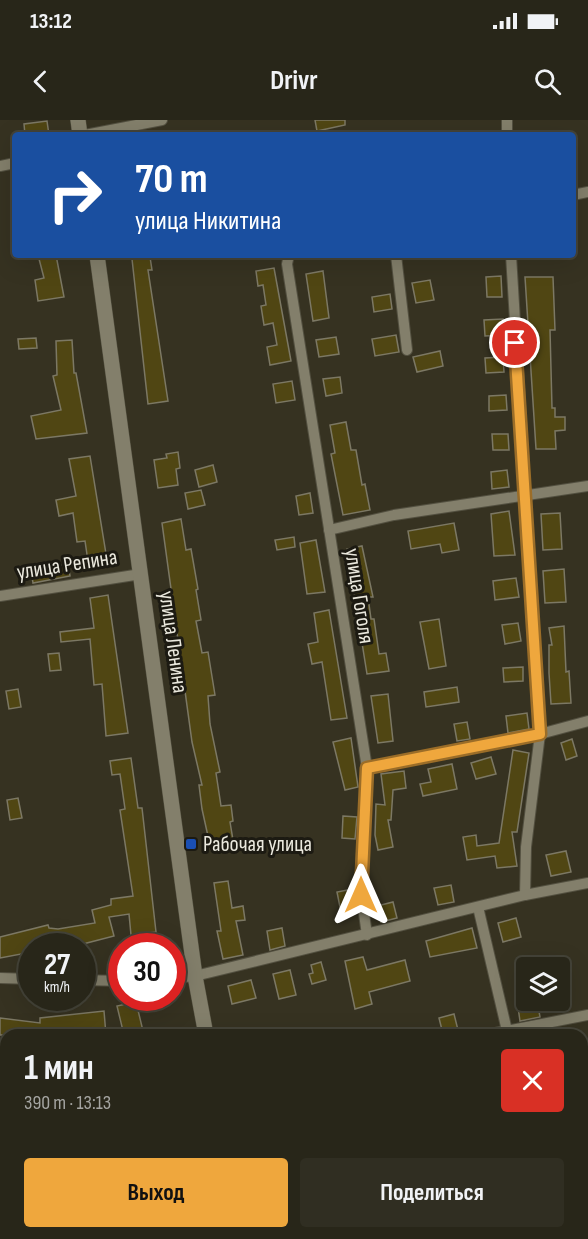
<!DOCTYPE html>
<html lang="ru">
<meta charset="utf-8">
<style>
:root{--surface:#282619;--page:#302e22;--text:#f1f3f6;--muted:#a5a5a2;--line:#444338;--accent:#efa73d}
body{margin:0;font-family:"Sofia Sans Condensed",sans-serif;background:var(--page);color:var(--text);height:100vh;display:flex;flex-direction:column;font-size:22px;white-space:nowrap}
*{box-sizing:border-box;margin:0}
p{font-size:20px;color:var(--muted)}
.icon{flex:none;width:33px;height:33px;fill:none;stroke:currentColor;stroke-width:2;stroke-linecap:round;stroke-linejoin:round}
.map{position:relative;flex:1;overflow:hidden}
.details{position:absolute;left:0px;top:909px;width:588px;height:210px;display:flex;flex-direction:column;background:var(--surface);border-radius:18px 18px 0 0;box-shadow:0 6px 24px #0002,0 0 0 2px var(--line)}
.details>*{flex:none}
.guide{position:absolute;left:12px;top:12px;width:564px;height:126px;border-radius:6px;box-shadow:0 6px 24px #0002,0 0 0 2px var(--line);background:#1a4fa0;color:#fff;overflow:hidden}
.tools{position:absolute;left:516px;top:837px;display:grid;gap:12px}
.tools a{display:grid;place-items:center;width:54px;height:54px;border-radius:6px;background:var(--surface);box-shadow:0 6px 24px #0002,0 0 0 2px var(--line);font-size:30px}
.speed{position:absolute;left:18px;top:813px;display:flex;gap:12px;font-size:30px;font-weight:700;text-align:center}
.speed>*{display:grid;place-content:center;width:78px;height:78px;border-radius:50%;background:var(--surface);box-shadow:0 6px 24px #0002,0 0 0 2px var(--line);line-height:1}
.speed small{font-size:15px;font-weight:400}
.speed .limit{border:9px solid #d22;background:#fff;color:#111}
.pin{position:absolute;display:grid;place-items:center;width:51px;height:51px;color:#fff;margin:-26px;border:3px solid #fff;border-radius:50%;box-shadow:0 2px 6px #0007}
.me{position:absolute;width:66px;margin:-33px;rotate:0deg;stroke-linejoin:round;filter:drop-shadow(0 0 4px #0008)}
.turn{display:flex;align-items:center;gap:21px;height:126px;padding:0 24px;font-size:27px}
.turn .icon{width:78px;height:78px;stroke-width:2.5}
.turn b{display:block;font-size:42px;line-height:51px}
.round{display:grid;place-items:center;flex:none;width:63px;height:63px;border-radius:6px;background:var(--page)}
.headline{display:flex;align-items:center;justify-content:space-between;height:102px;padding:0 24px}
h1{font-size:36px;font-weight:700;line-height:45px}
.button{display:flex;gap:12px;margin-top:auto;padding:12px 24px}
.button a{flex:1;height:69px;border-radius:6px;background:var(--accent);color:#111;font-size:24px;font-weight:700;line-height:69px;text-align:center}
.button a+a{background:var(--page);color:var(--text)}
.status{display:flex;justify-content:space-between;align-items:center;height:42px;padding:0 30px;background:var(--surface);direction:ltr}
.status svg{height:16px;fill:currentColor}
header{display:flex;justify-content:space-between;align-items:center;height:78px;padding:0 24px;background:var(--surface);font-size:27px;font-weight:700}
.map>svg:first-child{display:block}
.building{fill:#504613;stroke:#7c7864;stroke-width:1.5}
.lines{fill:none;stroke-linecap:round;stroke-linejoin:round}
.street-casing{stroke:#535040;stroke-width:12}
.secondary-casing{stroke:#535040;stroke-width:16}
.street{stroke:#837f6b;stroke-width:10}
.secondary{stroke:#837f6b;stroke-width:15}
.route-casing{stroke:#9b6d28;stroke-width:15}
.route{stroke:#efa73d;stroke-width:10}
.transit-dot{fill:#1a4fb4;stroke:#1c1a12;stroke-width:2}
.labels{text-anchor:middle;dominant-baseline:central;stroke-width:6;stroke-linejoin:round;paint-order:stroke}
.street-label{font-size:22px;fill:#ebe9de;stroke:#1c1a12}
.poi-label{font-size:22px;fill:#ebe9de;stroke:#1c1a12;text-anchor:start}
</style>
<div class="status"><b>13:12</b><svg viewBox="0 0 49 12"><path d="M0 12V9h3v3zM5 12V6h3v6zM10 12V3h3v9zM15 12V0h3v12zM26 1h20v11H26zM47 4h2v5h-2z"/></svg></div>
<header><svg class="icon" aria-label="back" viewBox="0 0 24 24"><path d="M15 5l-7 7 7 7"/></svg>Drivr<svg class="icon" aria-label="search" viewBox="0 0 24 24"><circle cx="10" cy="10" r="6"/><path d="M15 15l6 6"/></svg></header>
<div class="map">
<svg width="588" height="1119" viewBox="0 0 588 1119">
<rect width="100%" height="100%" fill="#363221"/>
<g class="building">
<path d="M315 0H345V5L317 11Z"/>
<path d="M47 1 49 15H25L24 4Z"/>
<path d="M38 135H56L64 177 38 181 35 160 44 158Z"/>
<path d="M150 137 152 150H148L168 281 148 284 132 139Z"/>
<path d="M274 148 291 241 270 245 267 227 277 225 273 203 264 205 261 186 266 185 263 165 258 166 256 151Z"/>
<path d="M323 151 329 198 313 201 306 154Z"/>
<path d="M501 156 502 177H487L486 157Z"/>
<path d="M525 157H553L555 210H550L552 288H555V297H565V310L555 311 556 329H536Z"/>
<path d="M430 160 434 180 416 183 412 163Z"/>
<path d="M390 174 392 189 374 192 372 177Z"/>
<path d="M503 199 504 215 485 216 484 200Z"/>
<path d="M396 215 399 232 375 236 372 219Z"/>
<path d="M336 217 339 234 319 237 316 220Z"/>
<path d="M36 218 37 228 19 229 18 219Z"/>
<path d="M72 220 74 253H76L87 313 36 319 31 296 61 290 53 256 57 255 56 221Z"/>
<path d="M440 231 443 246 417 252 413 237Z"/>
<path d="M503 237 504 252 486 253 485 238Z"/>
<path d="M340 257 342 273 326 276 323 259Z"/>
<path d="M292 261 295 280 276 283 273 264Z"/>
<path d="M506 275 507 290 489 291V276Z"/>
<path d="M346 302 351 330H356L362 365 365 364 370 390 343 395 331 334 335 333 330 305Z"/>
<path d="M492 314H508L509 330H493Z"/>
<path d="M178 332 180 348 176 349 178 365 158 368 154 340 167 338 166 334Z"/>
<path d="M90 336 108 446 89 448 85 421 77 422 73 393 59 396 56 380 76 376 69 339Z"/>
<path d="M213 345 217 362 199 367 195 350Z"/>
<path d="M507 350 509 367 492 369 491 352Z"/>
<path d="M201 370 205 385 188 389 185 373Z"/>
<path d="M310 373 313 393 299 395 296 376Z"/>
<path d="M509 391 515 435 494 436 491 394Z"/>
<path d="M560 393 562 429 543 430 541 394Z"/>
<path d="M181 399 186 430 191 429 198 469 196 470 201 500 196 501 202 533 208 532 215 575 208 576 210 604 220 652 216 653 221 686 231 685 233 701 230 702 234 726 211 730 202 689 199 665H202L192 622 162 403Z"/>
<path d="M454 403 459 430 442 433 440 424 411 429 408 411Z"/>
<path d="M294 417 295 427 277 430 275 420Z"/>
<path d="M316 420 325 472 307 474 300 423Z"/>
<path d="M362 426 373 477H368L371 499H374L379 534 386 533 389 551 367 554 347 429Z"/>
<path d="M68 444 70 456 33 463 31 450Z"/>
<path d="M564 449 566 482 545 483 543 451Z"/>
<path d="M516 458 519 477 495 480 493 461Z"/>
<path d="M108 475 128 613 106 616 102 564 94 565 90 519 61 522 60 512 94 508 90 478Z"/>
<path d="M329 490 347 598 331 600 322 542 312 544 308 524 318 522 314 493Z"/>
<path d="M439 499 446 546 429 549 420 502Z"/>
<path d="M518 503 521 521 505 524 502 505Z"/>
<path d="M564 506 566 552 569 551 571 583 551 584 549 553V525H552L549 508Z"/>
<path d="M59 533 61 550 50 551 48 534Z"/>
<path d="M523 547V561L504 562 503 548Z"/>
<path d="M457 567 459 582 426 587 424 572Z"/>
<path d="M18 569 21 587 9 589 6 571Z"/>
<path d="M388 574 393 621 378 623 371 576Z"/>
<path d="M527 593 529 609 508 613 506 596Z"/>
<path d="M467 602 470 619 457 621 454 604Z"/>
<path d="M351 618 358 667 345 670 333 622Z"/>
<path d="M572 619 577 636 566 640 561 623Z"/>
<path d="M513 630 529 633 517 712H512L517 746 497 748 495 736 467 740 463 717 476 715 477 726 499 723Z"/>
<path d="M491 637 496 654 476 659 471 643Z"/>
<path d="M131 638 138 688H142L156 812 131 815 129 794 109 797 114 816 75 826 74 824 32 826V832L0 838V817L48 805 49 808 58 809 95 803 92 790 111 785V779L133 776 120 690 125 689 120 654 112 655 110 641Z"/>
<path d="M452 644 457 669 423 676 420 664 431 662 428 649Z"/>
<path d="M404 651 406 668 393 670 391 700H388L393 727 378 730 375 715 376 684 385 685 381 654Z"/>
<path d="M18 678 22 698 10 700 7 680Z"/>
<path d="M343 696 357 697 355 719 342 718Z"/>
<path d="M566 731 571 752 551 756 546 735Z"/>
<path d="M228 761 232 788 243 786 245 800 236 801 243 835 223 839 217 811H221L214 763Z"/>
<path d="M451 765 454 782 438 785 434 768Z"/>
<path d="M353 769 355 783 340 787 337 772Z"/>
<path d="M393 782 397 798 381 802 377 786Z"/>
<path d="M516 798 521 817 503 822 498 803Z"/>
<path d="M282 808 285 826 270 830 267 811Z"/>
<path d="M472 808 477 828 430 837 426 821Z"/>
<path d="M363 837 367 850 405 840 410 861 369 872 372 884 355 889 345 841Z"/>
<path d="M321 842 326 860 312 864 309 854 313 853 311 845Z"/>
<path d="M290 850 296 875 279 879 273 854Z"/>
<path d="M251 860 256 878 232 884 228 866Z"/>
<path d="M526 879 537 880 540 897 520 901 517 880Z"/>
<path d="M136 882 144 915H124L117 886Z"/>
<path d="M104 891 106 915H0V898L40 903V898Z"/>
<path d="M454 894 458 910 443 914 439 898Z"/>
</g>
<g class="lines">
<defs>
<g id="street">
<path d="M507 0V15"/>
<path d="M85 15 162 0"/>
<path d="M0 46 15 43"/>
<path d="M573 75 588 72"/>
<path d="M289 135 287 144 367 648 360 765 367 815"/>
<path d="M396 135 407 230"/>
<path d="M511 135 540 614 526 727 525 775"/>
<path d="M329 410 394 395 588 366"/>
<path d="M0 476 141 454"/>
<path d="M367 648 540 614 588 601"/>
<path d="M478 787 508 915"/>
<path d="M0 858 32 859"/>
<path d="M172 858 195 856 525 775 588 763"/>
<path d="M82 860 122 861"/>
<path d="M485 915 588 895"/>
<path d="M582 1071H588"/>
<path d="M437 1113 439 1119"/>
<path d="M556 1113 557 1119"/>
</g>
<g id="secondary">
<path d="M78 0 80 15"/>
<path d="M97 135 195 856 206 915"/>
<path d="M243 1113 244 1119"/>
</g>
</defs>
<use href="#street" class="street-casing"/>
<use href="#secondary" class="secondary-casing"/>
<use href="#street" class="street"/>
<use href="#secondary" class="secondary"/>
</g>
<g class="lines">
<defs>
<path id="route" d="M361 775 367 648 540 614 515 223"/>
</defs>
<use href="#route" class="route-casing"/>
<use href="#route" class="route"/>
</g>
<rect class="transit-dot" x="185" y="718" width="12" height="12" rx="3"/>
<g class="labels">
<g class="street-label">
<text transform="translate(67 445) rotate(-9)">улица Репина</text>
<text transform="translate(359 476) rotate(81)">улица Гоголя</text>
<text transform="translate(173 522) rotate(82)">улица Ленина</text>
</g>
<g class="poi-label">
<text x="203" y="724">Рабочая улица</text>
</g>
</g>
</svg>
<div class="tools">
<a><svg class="icon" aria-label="layers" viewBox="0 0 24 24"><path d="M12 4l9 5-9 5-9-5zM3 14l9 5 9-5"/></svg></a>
</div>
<div class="speed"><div>27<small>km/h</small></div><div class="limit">30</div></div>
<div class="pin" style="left:515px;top:223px;background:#d93025"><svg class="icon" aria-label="arrive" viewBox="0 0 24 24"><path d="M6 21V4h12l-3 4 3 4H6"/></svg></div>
<svg class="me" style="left:361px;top:775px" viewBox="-20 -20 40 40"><path d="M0-17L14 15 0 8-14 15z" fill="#efa73d" stroke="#fff" stroke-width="4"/></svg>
<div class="guide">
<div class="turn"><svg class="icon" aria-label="right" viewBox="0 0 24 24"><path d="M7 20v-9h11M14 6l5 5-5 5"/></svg><div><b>70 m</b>улица Никитина</div></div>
</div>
<section class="details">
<div class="headline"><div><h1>1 мин</h1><p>390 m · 13:13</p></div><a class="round" style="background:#d93025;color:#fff"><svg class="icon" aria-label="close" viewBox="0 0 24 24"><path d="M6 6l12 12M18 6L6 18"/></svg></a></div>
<div class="button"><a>Выход</a><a>Поделиться</a></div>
</section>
</div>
